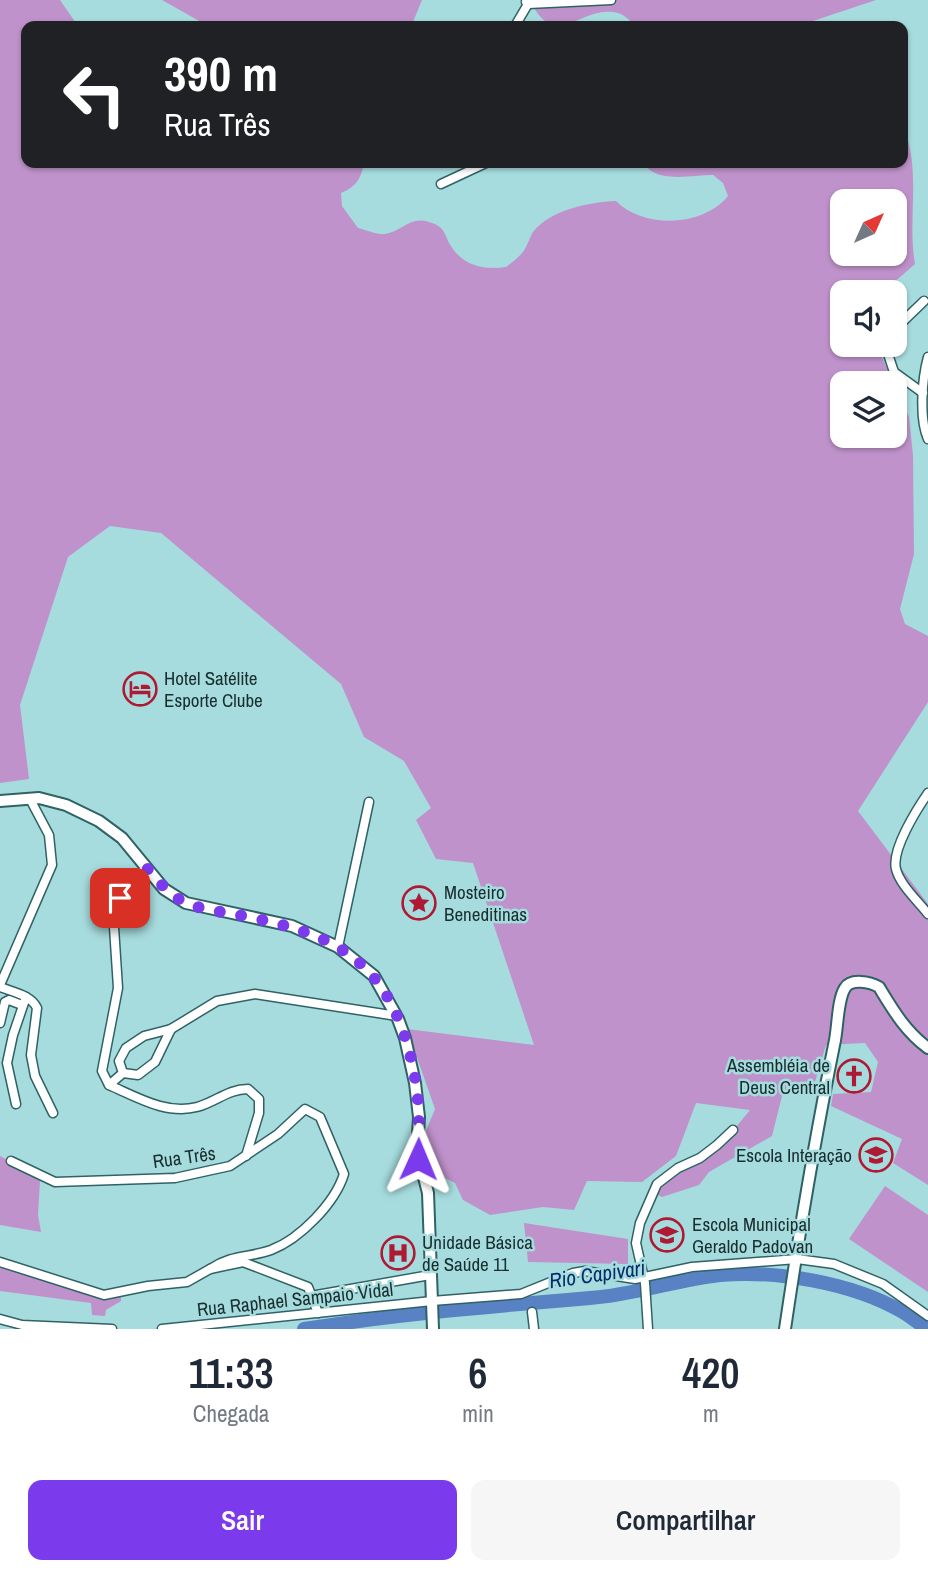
<!DOCTYPE html>
<html lang="pt">
<meta charset="utf-8">
<style>
:root{--surface:#fff;--page:#f6f6f7;--text:#1f2937;--muted:#747a83;--accent:#7c3aed}
body{margin:0;font-family:"Archivo Narrow",sans-serif;background:var(--page);color:var(--text);height:100vh;display:flex;flex-direction:column;font-size:26px;white-space:nowrap}
*{box-sizing:border-box;margin:0}
p{font-size:23px;color:var(--muted)}
.icon{flex:none;width:38px;height:38px;fill:none;stroke:currentColor;stroke-width:2;stroke-linecap:round;stroke-linejoin:round}
.map{position:relative;height:1329px;overflow:hidden}
.panel{display:flex;flex-direction:column;background:var(--surface);flex:1}
.panel>*{flex:none}
.banner{position:absolute;left:21px;top:21px;width:887px;height:147px;border-radius:14px;box-shadow:0 2px 5px #0004;background:#202124;color:#fff;overflow:hidden}
.needle{width:46px;rotate:45deg}
.tools{position:absolute;left:830px;top:189px;display:grid;gap:14px}
.tools a{display:grid;place-items:center;width:77px;height:77px;border-radius:14px;background:var(--surface);box-shadow:0 2px 5px #0004;font-size:35px}
.pin{position:absolute;display:grid;place-items:center;width:60px;height:60px;color:#fff;margin:-30px;border-radius:14px;box-shadow:0 4px 10px #0006}
.me{position:absolute;width:77px;margin:-38px;rotate:1deg;stroke-linejoin:round;filter:drop-shadow(0 0 5px #0008)}
.turn{display:flex;align-items:center;gap:24px;height:147px;padding:0 28px;font-size:32px}
.turn .icon{width:91px;height:91px;stroke-width:2.5}
.turn b{display:block;font-size:49px;line-height:60px}
.eta{display:flex;justify-content:space-evenly;align-items:center;height:119px;text-align:center}
.eta b{font-size:42px;font-weight:600;line-height:49px}
.button{display:flex;gap:14px;margin-top:auto;padding:14px 28px}
.button a{flex:1;height:80px;border-radius:14px;background:var(--accent);color:#fff;font-size:28px;font-weight:600;line-height:80px;text-align:center}
.button a+a{background:var(--page);color:var(--text)}
.map>svg:first-child{display:block}
.green{fill:#bf92cb;fill-rule:evenodd}
.lines{fill:none;stroke-linecap:round;stroke-linejoin:round}
.river{stroke:#5882c4;stroke-width:14}
.street-casing{stroke:#2f6264;stroke-width:11}
.secondary-casing{stroke:#2f6264;stroke-width:14}
.street{stroke:#fff;stroke-width:8}
.secondary{stroke:#fff;stroke-width:10}
.route{stroke:#7c3aed;stroke-width:12;stroke-dasharray:0 21.6}
.labels{text-anchor:middle;dominant-baseline:central;stroke-width:5;stroke-linejoin:round;paint-order:stroke}
.poi-label{font-size:19px;fill:#192e2f;stroke:#a7dcde;text-anchor:start}
.street-label{font-size:19px;fill:#192e2f;stroke:#a7dcde}
.water-label{font-size:21px;font-style:italic;fill:#052d69;stroke:#a7dcde}
</style>
<div class="map">
<svg width="928" height="1329" viewBox="0 0 928 1329">
<rect width="100%" height="100%" fill="#a7dcde"/>
<g class="green">
<path d="M0 0H60L78 26H26V163H364C361 179 356 187 341 193L342 206 358 228C366 230 378 235 385 234 403 231 411 214 432 223 443 226 445 234 449 243 462 266 483 270 506 267 514 261 522 255 526 247 529 241 530 237 533 232 550 210 589 202 616 201 644 229 703 227 728 196L723 183 713 175C693 175 655 184 644 163H903V127C922 169 907 219 915 264L883 292H842V345H876L894 383H842V436H894V384L909 417 913 455 914 554 900 609 905 624 928 636V702L858 811 928 904V1185L893 1163 902 1139 831 1106 833 1094 871 1092 878 1062 865 1043 826 1045 815 1082 797 1084 783 1092 772 1136 709 1172 699 1185 662 1197 656 1194 659 1186 723 1143 750 1110 696 1103 676 1156 642 1182 587 1181 574 1210 543 1207 490 1215 463 1200 455 1183 431 1171 423 1155 425 1133 435 1109 407 1029 534 1045 473 863 436 859 416 820 431 808 404 761 364 737 341 684 161 533 110 526 68 557 20 705 29 779 0 783ZM842 201H894V254H842Z"/>
<path d="M162 0H422L413 22 403 26H208Z"/>
<path d="M530 0H876L810 22V26H744L725 21 695 22 670 26H636C631 22 625 15 618 13 582 3 555 54 530 0Z"/>
<path d="M0 1156 35 1175 40 1181 38 1215 41 1232 0 1225Z"/>
<path d="M885 1186 928 1215V1292L849 1239Z"/>
<path d="M524 1223 628 1239V1264L528 1262Z"/>
<path d="M0 1264 86 1293 121 1292V1301L106 1310 105 1316 92 1315 91 1303 0 1291Z"/>
</g>
<g class="lines">
<path class="river" d="M304 1329C399 1314 494 1306 590 1298 634 1295 676 1280 720 1275 777 1270 852 1283 901 1311 910 1316 918 1323 927 1329"/>
<defs>
<g id="street">
<path d="M528 4 611 0"/>
<path d="M515 26 528 4 526 2"/>
<path d="M441 184 486 163"/>
<path d="M894 330 924 301"/>
<path d="M885 345 894 372 923 393"/>
<path d="M928 357C922 379 919 419 928 439"/>
<path d="M928 793C917 809 891 850 896 869 900 885 918 901 928 914"/>
<path d="M146 867 120 898 113 912 118 988 102 1071 109 1085C137 1097 166 1115 197 1107 216 1102 228 1089 248 1089L259 1099V1113L246 1156"/>
<path d="M338 947 369 802"/>
<path d="M0 985 52 865 49 835 30 799"/>
<path d="M0 987C13 992 31 995 37 1008L31 1055 35 1076 53 1113"/>
<path d="M0 1023 5 1002 9 1000 22 1005"/>
<path d="M123 1073 119 1061 126 1048 144 1036 171 1029 217 1001 255 994 397 1016"/>
<path d="M109 1085 123 1073 138 1075 155 1062 171 1029"/>
<path d="M16 1104 7 1063 13 1035 26 997"/>
<path d="M11 1161 55 1182 175 1178 230 1166 278 1134 305 1109 320 1117 344 1174C335 1203 300 1239 271 1250 248 1258 233 1254 210 1269"/>
<path d="M0 1262 104 1295 148 1286 187 1282 210 1269 243 1262 308 1287 318 1313"/>
<path d="M311 1296 430 1275"/>
<path d="M532 1312 534 1329"/>
<path d="M0 1319 22 1325 112 1329"/>
<path d="M162 1329 432 1301 521 1294 573 1273 585 1271 635 1279 692 1267 797 1259 834 1264 883 1284 928 1316"/>
<path d="M648 1329 645 1283 636 1243 640 1223 657 1184 678 1168 700 1158 717 1145 733 1130"/>
</g>
<g id="secondary">
<path d="M0 801 39 798 66 805 99 821 122 838 164 889 186 903 292 926 338 947 374 976 398 1019 405 1038 415 1083 419 1117 417 1150 428 1193 433 1329"/>
<path d="M785 1329C799 1234 815 1139 834 1045 838 1030 837 1000 845 988 851 978 870 982 879 987 893 1010 905 1031 928 1048"/>
</g>
</defs>
<use href="#street" class="street-casing"/>
<use href="#secondary" class="secondary-casing"/>
<use href="#street" class="street"/>
<use href="#secondary" class="secondary"/>
</g>
<g class="lines">
<path class="route" d="M120 898 146 867C158 881 169 895 186 903 203 910 225 912 243 916 323 932 378 953 405 1037 413 1061 418 1090 419 1116 419 1131 415 1144 418 1159"/>
</g>
<defs>
<symbol id="hotel-ring" viewBox="-11 -11 22 22"><circle r="9.5" fill="#a7dcde" stroke="#ae1a33" stroke-width="1.5"/><path d="M-6-4.5h1.5V1H6V5H4.5V3h-9V5H-6ZM-4 0a1.8 1.8 0 1 1 3.6 0ZM.5 0V-2.5h3Q6-2.5 6 0Z" fill="#ae1a33"/></symbol>
<symbol id="sight-ring" viewBox="-11 -11 22 22"><circle r="9.5" fill="#a7dcde" stroke="#ae1a33" stroke-width="1.5"/><path d="M0-6L1.8-2.2L6-1.7L2.9 1.2L3.7 5.4L0 3.3L-3.7 5.4L-2.9 1.2L-6-1.7L-1.8-2.2Z" fill="#ae1a33"/></symbol>
<symbol id="church-ring" viewBox="-11 -11 22 22"><circle r="9.5" fill="#a7dcde" stroke="#ae1a33" stroke-width="1.5"/><path d="M-1.2-6h2.4v3.5h3.3v2.4h-3.3V6h-2.4V-.1h-3.3v-2.4h3.3Z" fill="#ae1a33"/></symbol>
<symbol id="school-ring" viewBox="-11 -11 22 22"><circle r="9.5" fill="#a7dcde" stroke="#ae1a33" stroke-width="1.5"/><path d="M0-5L7-2L0 1L-7-2ZM-4 1L0 2.5L4 1V4Q0 6-4 4Z" fill="#ae1a33"/></symbol>
<symbol id="hospital-ring" viewBox="-11 -11 22 22"><circle r="9.5" fill="#a7dcde" stroke="#ae1a33" stroke-width="1.5"/><path d="M-5-5h3v3.5h4V-5h3V5h-3V1.5h-4V5h-3Z" fill="#ae1a33"/></symbol>
</defs>
<g fill-rule="evenodd">
<use href="#hotel-ring" x="121" y="670" width="38" height="38"/>
<use href="#sight-ring" x="400" y="884" width="38" height="38"/>
<use href="#church-ring" x="835" y="1057" width="38" height="38"/>
<use href="#school-ring" x="857" y="1136" width="38" height="38"/>
<use href="#school-ring" x="648" y="1216" width="38" height="38"/>
<use href="#hospital-ring" x="379" y="1234" width="38" height="38"/>
</g>
<g class="labels">
<g class="poi-label">
<text x="164" y="678">Hotel Satélite<tspan x="164" dy="22">Esporte Clube</tspan></text>
<text x="444" y="892">Mosteiro<tspan x="444" dy="22">Beneditinas</tspan></text>
<text x="830" y="1065" text-anchor="end">Assembléia de<tspan x="830" dy="22">Deus Central</tspan></text>
<text x="852" y="1155" text-anchor="end">Escola Interação</text>
<text x="692" y="1224">Escola Municipal<tspan x="692" dy="22">Geraldo Padovan</tspan></text>
<text x="422" y="1242">Unidade Básica<tspan x="422" dy="22">de Saúde 11</tspan></text>
</g>
<g class="street-label">
<text transform="translate(184 1157) rotate(-8)">Rua Três</text>
<text transform="translate(295 1299) rotate(-6)">Rua Raphael Sampaio Vidal</text>
</g>
<g class="water-label">
<text transform="translate(597 1274) rotate(-8)">Rio Capivari</text>
</g>
</g>
</svg>
<div class="tools">
<a><svg class="needle" viewBox="-14 -14 28 28"><path d="M0-13l5 13h-10z" fill="#e53935"/><path d="M0 13l5-13h-10z" fill="#747a83"/></svg></a>
<a><svg class="icon" aria-label="sound" viewBox="0 0 24 24"><path d="M4 9h4l5-4v14l-5-4H4zM17 9q2 3 0 6"/></svg></a>
<a><svg class="icon" aria-label="layers" viewBox="0 0 24 24"><path d="M12 4l9 5-9 5-9-5zM3 14l9 5 9-5"/></svg></a>
</div>
<div class="pin" style="left:120px;top:898px;background:#d93025"><svg class="icon" aria-label="arrive" viewBox="0 0 24 24"><path d="M6 21V4h12l-3 4 3 4H6"/></svg></div>
<svg class="me" style="left:418px;top:1159px" viewBox="-20 -20 40 40"><path d="M0-17L14 15 0 8-14 15z" fill="#7c3aed" stroke="#fff" stroke-width="4"/></svg>
<div class="banner">
<div class="turn"><svg class="icon" aria-label="left" viewBox="0 0 24 24"><path d="M17 20v-9H6M10 6l-5 5 5 5"/></svg><div><b>390 m</b>Rua Três</div></div>
</div>
</div>
<section class="panel">
<div class="eta">
<div><b>11:33</b><p>Chegada</p></div>
<div><b>6</b><p>min</p></div>
<div><b>420</b><p>m</p></div>
</div>
<div class="button"><a>Sair</a><a>Compartilhar</a></div>
</section>
